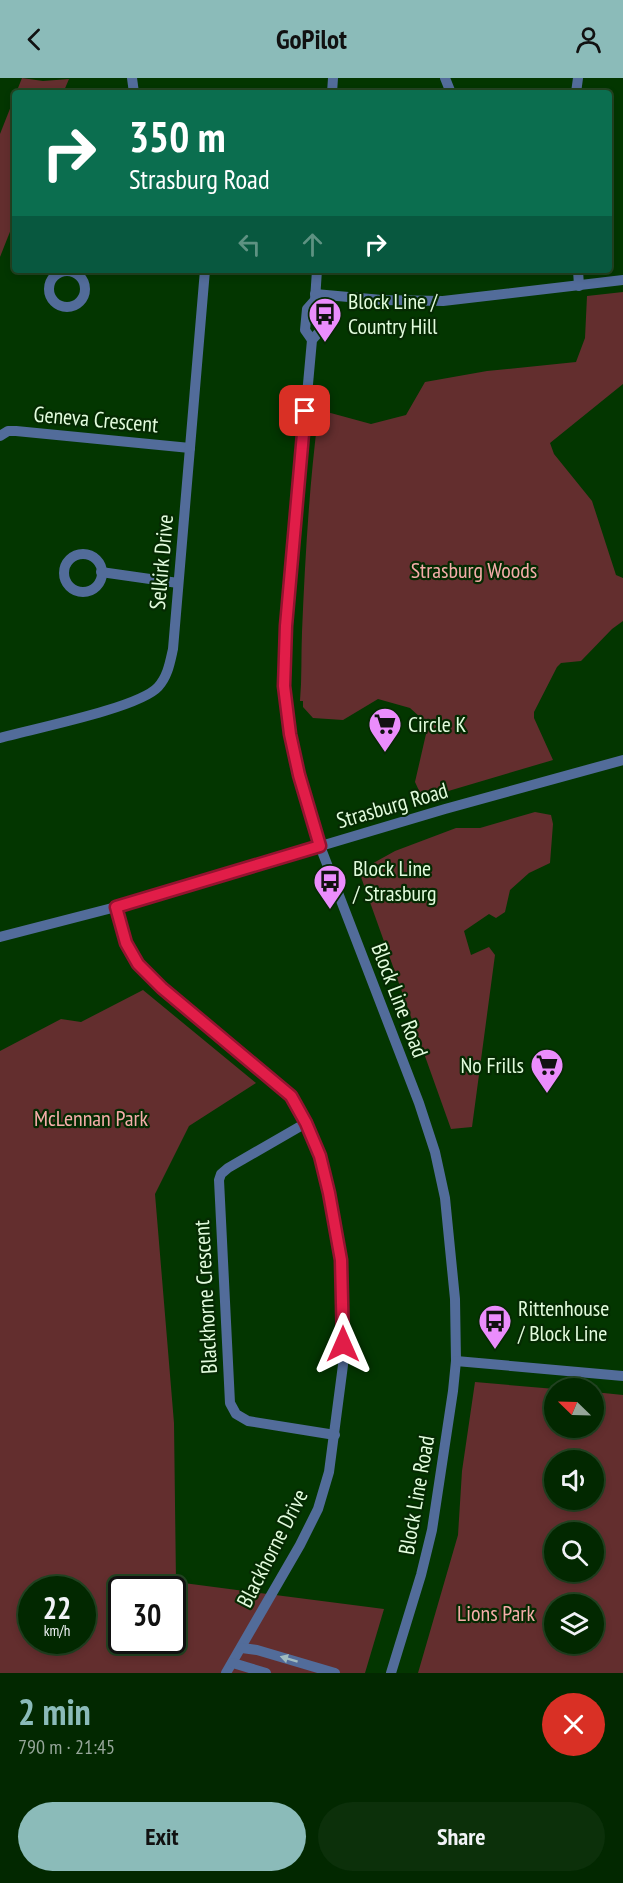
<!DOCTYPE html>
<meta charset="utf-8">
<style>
:root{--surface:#022800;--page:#0c300a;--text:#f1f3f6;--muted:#96a699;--line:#234422;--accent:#8bbbb9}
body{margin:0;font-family:"PT Sans Narrow",sans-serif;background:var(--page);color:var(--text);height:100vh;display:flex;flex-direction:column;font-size:22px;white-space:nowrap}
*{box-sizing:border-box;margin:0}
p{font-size:20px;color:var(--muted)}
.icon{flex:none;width:33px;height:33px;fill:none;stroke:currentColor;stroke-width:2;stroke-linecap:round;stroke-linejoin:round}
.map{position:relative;height:1595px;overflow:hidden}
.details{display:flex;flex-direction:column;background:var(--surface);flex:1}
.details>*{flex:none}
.banner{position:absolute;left:12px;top:12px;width:600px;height:183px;border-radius:6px;box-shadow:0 3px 9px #0003,0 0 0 2px var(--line);background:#0b6e4f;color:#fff;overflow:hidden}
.needle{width:39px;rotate:293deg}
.buttons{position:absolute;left:544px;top:1300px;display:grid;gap:12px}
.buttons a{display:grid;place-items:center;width:60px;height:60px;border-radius:50%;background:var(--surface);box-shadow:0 3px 9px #0003,0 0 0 2px var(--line);font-size:30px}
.speed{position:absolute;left:18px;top:1498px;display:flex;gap:12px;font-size:30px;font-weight:700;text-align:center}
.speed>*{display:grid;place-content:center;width:78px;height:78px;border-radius:50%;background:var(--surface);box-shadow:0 3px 9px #0003,0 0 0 2px var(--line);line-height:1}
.speed small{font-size:15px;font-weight:400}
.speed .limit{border:3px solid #111;border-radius:9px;background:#fff;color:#111}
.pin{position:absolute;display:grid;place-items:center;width:51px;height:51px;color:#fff;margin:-26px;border-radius:12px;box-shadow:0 3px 9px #0006}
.me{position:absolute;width:66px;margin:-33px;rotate:0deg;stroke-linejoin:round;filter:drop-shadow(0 0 4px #0008)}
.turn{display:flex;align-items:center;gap:21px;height:126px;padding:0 18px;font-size:27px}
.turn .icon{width:78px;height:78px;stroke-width:2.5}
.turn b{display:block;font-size:42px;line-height:51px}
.lanes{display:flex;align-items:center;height:57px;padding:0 18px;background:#0003;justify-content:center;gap:30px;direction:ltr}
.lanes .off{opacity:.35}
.round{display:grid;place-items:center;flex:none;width:63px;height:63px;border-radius:32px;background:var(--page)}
.overview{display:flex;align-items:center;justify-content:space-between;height:102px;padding:0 18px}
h1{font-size:36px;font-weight:700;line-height:45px;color:var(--accent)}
.cta{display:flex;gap:12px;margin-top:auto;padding:12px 18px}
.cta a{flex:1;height:69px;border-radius:36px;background:var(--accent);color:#111;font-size:24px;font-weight:700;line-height:69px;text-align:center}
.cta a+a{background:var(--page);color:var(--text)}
header{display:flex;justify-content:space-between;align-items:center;height:78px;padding:0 18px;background:var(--accent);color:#111;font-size:27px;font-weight:700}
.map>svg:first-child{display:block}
.green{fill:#632e2e;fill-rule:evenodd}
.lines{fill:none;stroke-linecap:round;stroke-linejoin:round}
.minor{stroke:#526c9a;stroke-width:10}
.oneway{fill:#a1bbbf}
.route-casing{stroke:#92132f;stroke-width:15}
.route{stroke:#e11d48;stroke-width:10}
.labels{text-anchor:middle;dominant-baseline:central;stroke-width:4.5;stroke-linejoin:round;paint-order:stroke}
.poi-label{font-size:22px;fill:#e2fcdd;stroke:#052a02;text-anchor:start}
.street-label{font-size:22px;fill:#e2fcdd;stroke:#052a02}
.park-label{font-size:22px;fill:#f6adaa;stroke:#052a02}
</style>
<header><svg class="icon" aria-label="back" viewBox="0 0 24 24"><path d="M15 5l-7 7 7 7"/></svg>GoPilot<svg class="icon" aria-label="person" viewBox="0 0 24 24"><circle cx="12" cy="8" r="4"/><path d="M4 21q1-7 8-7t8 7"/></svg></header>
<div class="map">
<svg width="623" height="1595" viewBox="0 0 623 1595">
<rect width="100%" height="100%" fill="#033600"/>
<g class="green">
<path d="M22 0 43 3 69 1 63 15H16Z"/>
<path d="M15 18V141L0 179V56Z"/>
<path d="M623 214V306L550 365 554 376 592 423 616 497 623 500V543L612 551 581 583 561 585 557 589 534 634V640L553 682 445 714 444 710 421 717 415 704 426 656 420 639 410 630 378 621 343 642 313 640 303 629V623H300C302 600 301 577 302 554 305 482 309 410 318 339L327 334 371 346 406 337 425 304 487 293 576 284 585 260 587 218Z"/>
<path d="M535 734 551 737 553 746 550 785 529 795 510 812 505 834 496 840 489 836 464 853 471 877 489 869 495 877 472 1049 451 1051 361 799 368 788 395 773 456 750H480Z"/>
<path d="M143 912 256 1005 189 1048 155 1116 174 1345 176 1504 384 1531 365 1595H0V973L61 941 81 944ZM32 1512H82V1563H32ZM122 1512H172V1563H122Z"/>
<path d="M475 1304 555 1311V1350H594V1314L623 1317V1595H418L458 1457 462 1393ZM555 1383H594V1422H555ZM555 1455H594V1494H555ZM555 1527H594V1566H555Z"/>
</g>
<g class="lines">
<g class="minor">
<path d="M132 0 134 15"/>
<path d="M445 0 451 15"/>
<path d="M332 15 333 0"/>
<path d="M576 15 578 0"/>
<path d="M317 192 315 222 322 232 320 253 312 262 286 548 283 591 285 626 299 697 320 768 419 1025 435 1074 445 1120 455 1221 456 1283 453 1313 432 1452 421 1497 391 1595"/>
<path d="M578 192 579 208"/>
<circle cx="67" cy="211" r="18"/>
<path d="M315 216 382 222 443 223 623 202"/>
<path d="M312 262 305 252 307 231 315 222"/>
<path d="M0 358 8 353H16L190 370"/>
<circle cx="83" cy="495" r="19"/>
<path d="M101 494 178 505"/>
<path d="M0 660C32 651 139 630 158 609 168 598 170 584 173 571L205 192"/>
<path d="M116 829 126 865 138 886 162 910 291 1018 306 1045 319 1078 329 1115 341 1182 344 1245 343 1287 329 1394 318 1431 300 1467 226 1595"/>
<path d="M0 859 116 829 445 731 623 682"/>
<path d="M306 1045 228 1090 221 1096 219 1102 230 1325 236 1336 248 1343 335 1357"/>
<path d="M456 1283 623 1298"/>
<path d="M242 1570 257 1572 335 1595"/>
<path d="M233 1585 266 1595"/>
</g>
</g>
<defs><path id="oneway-solid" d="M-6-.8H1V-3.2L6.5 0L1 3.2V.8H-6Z" transform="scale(1.5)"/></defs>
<use class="oneway" href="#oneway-solid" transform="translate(289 1581) rotate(-163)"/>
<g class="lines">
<defs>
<path id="route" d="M305 333 286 548 284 608 290 656 299 697 320 768 116 829 126 865 138 886 162 910 291 1018 306 1045 320 1078 329 1115 341 1182 343 1266"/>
</defs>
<use href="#route" class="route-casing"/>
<use href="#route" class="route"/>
</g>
<defs>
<symbol id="bus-pin" viewBox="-11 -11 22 30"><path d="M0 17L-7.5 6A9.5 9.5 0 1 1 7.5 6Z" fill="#eb8dfc" stroke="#052a02"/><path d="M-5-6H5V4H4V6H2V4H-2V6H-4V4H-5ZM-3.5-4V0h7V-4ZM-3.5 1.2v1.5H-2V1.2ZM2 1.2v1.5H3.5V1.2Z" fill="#111"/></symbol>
<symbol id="supermarket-pin" viewBox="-11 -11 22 30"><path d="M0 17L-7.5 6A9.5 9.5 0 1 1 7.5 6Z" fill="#eb8dfc" stroke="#052a02"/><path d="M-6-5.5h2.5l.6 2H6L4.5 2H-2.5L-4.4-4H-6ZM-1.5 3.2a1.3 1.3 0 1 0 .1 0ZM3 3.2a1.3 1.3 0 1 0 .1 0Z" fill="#111"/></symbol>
</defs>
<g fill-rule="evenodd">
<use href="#bus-pin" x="306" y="217" width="38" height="52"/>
<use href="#supermarket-pin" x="366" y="627" width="38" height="52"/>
<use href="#bus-pin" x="311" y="784" width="38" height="52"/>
<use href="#supermarket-pin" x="528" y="968" width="38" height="52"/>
<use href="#bus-pin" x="476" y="1224" width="38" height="52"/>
</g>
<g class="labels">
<g class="poi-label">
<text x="348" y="223">Block Line /<tspan x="348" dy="25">Country Hill</tspan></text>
<text x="408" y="646">Circle K</text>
<text x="353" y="790">Block Line<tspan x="353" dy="25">/ Strasburg</tspan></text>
<text x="524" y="987" text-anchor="end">No Frills</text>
<text x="518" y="1230">Rittenhouse<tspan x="518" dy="25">/ Block Line</tspan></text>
</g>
<g class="street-label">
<text transform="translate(96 341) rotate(5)">Geneva Crescent</text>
<text transform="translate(161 484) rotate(-85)">Selkirk Drive</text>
<text transform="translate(392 727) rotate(-16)">Strasburg Road</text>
<text transform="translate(400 922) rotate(69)">Block Line Road</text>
<text transform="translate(205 1219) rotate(-93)">Blackhorne Crescent</text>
<text transform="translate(416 1417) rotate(-80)">Block Line Road</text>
<text transform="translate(272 1470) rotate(-63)">Blackhorne Drive</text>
</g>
<g class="park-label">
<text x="474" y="492">Strasburg Woods</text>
<text x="91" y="1040">McLennan Park</text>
<text x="496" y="1535">Lions Park</text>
</g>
</g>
</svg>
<div class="buttons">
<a><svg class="needle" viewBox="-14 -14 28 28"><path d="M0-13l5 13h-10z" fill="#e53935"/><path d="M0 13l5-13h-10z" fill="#96a699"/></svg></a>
<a><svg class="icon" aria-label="sound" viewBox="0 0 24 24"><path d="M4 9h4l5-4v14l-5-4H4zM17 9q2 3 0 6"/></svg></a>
<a><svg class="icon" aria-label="search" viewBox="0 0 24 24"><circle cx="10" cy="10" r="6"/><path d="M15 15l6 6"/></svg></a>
<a><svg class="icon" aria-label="layers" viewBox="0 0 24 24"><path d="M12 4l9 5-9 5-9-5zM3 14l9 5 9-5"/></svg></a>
</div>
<div class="speed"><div>22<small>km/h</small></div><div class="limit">30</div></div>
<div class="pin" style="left:305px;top:333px;background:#d93025"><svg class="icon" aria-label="arrive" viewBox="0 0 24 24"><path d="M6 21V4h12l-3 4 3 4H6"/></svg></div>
<svg class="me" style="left:343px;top:1266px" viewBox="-20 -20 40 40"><path d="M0-17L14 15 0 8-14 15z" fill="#e11d48" stroke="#fff" stroke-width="4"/></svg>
<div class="banner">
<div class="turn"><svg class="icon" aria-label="right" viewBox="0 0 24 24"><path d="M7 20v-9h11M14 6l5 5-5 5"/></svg><div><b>350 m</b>Strasburg Road</div></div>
<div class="lanes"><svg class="icon off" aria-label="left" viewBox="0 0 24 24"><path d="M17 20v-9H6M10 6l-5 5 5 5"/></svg><svg class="icon off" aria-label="ahead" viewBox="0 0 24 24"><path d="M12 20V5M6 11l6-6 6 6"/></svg><svg class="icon" aria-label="right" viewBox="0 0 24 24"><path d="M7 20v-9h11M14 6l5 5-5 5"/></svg></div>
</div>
</div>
<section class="details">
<div class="overview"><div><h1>2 min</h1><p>790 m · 21:45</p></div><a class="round" style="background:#d93025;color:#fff"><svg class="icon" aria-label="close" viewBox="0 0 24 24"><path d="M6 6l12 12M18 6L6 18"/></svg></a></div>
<div class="cta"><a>Exit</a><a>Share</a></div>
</section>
